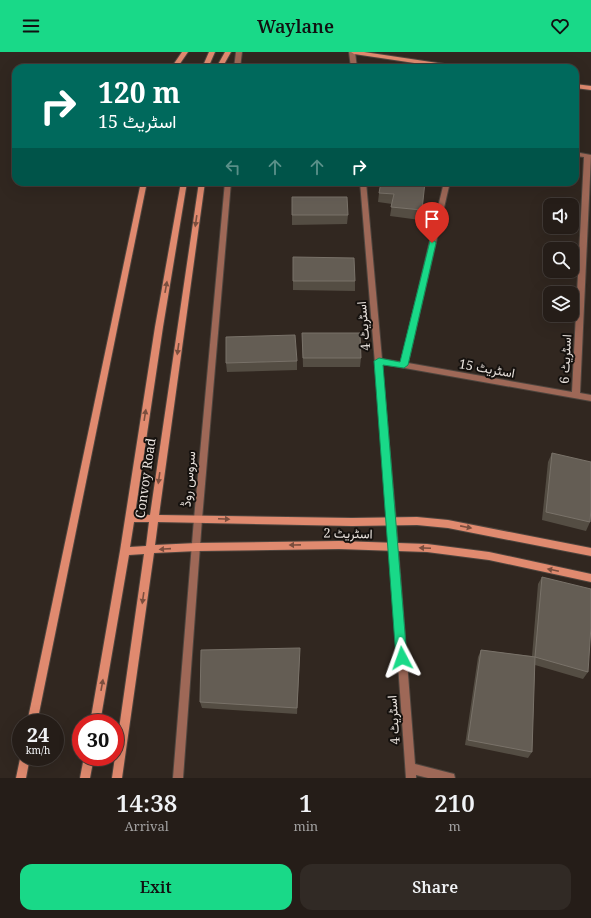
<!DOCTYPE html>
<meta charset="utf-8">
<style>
:root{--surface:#251d18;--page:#312a25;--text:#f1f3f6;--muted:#a3a2a2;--line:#423b37;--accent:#19d988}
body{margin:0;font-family:"Noto Serif",Vazirmatn,serif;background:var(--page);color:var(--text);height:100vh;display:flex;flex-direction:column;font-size:15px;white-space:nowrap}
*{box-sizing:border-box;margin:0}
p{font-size:13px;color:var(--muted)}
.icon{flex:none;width:22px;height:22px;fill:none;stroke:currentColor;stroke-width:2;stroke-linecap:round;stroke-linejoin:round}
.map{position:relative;height:726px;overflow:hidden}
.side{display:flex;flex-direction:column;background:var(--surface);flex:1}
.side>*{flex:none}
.top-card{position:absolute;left:12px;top:12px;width:567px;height:122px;border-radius:12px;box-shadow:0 4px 16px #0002,0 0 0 1px var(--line);background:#00695c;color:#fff;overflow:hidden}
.controls{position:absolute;left:543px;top:146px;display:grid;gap:8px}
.controls a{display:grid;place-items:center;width:36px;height:36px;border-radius:8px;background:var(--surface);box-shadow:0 4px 16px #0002,0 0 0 1px var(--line);font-size:20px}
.speed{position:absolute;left:12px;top:662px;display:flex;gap:8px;font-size:20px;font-weight:700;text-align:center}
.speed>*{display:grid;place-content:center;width:52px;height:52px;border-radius:50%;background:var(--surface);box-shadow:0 4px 16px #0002,0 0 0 1px var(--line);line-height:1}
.speed small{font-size:10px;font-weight:400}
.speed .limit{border:6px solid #d22;background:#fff;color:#111}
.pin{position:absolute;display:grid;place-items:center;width:34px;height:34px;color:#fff;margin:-41px -17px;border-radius:50% 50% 50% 0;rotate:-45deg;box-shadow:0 0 4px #0007}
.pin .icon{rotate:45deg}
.me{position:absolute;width:44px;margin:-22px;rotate:356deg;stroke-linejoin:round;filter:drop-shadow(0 0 3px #0008)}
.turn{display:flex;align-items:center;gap:14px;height:84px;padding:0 20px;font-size:18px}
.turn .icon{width:52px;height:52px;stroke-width:2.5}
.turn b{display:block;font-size:28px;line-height:34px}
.lanes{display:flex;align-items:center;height:38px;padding:0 20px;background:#0003;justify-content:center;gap:20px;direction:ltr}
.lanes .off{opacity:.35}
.eta{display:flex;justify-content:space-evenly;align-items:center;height:68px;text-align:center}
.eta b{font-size:24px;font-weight:600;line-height:28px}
.action{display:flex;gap:8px;margin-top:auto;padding:8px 20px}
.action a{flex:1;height:46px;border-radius:12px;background:var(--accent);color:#111;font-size:16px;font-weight:600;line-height:46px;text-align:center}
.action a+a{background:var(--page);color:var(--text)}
header{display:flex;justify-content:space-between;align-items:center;height:52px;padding:0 20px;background:var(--accent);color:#111;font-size:18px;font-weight:600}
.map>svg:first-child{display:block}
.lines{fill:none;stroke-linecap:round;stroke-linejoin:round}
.street-casing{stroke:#4e453e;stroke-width:2}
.secondary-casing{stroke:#4e453e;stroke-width:2}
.street{fill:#9e6857;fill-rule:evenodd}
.secondary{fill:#e08a6f;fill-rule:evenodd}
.wall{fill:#544d43}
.building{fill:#645d54;stroke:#797269}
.oneway{fill:#7a4e3e}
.route{fill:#19d988;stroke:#108d58}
.labels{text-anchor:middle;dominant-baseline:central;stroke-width:4;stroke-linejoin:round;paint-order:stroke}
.street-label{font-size:13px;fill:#e8e1dc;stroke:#15110e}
</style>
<header><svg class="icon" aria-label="menu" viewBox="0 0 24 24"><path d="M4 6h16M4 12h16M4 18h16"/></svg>Waylane<svg class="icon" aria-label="heart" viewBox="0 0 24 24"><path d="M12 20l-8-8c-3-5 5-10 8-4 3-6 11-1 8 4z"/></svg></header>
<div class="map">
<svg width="591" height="726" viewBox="0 0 591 726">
<rect width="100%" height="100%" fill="#312720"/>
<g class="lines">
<defs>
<g id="street">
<path d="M236 0H242L240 16H234Z"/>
<path d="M349 0H355L357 16H351Z"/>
<path d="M575 100 591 103 580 341 591 343V349L382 312 396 469 415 712 450 721 454 722 455 726H428L416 723V726H406L388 469 360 130H366L382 307 401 310 444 130H450L408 311 572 340 584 105 575 104Z"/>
<path d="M225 130H231L202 467 183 726H173L194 467Z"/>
</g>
<g id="secondary">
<path d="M182 0H188L177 16H171Z"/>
<path d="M209 0H215L208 16H202Z"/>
<path d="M225 0H231L222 16H216Z"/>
<path d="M351 0H364L458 14 461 16H448L354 2Z"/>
<path d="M575 32 591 34V38L575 36Z"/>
<path d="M141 130H147L37 671H27Z"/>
<path d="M181 130H187L163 275 135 462 150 463 199 130H205L159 463 352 466 417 465 448 468 591 496V504L448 476 417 473 352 474 158 470 155 493 197 491 339 489 427 492 489 500 591 522V530L489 508 427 500 339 497 197 499 154 501 122 726H112L144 502 129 503 100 671H90L120 499 155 275ZM134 470H149L146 494 130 495Z"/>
<path d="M21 702V705H30L26 726H16Z"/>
<path d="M84 705H94L90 726H80Z"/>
</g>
</defs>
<use href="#street" class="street-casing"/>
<use href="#secondary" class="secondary-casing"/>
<use href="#street" class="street"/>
<use href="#secondary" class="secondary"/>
</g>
<g class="wall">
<path d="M425 130 420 168 390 164 392 152 378 150 379 141Z"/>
<path d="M292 145 348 163 347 172 292 173Z"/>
<path d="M293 205 355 229V239L293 238Z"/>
<path d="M302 281 361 306 360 315H303Z"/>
<path d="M297 309V318L227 320 226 311Z"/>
<path d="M552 401 590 470 586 479 542 468 548 410Z"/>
<path d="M542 525 588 620 583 627 535 613 532 700 528 706 465 693 478 605 481 598 532 604 538 532Z"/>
<path d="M300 603 297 662 202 656 200 650Z"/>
</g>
<g class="building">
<path d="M381 130H425L422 158 391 155 394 142 379 141Z"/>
<path d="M292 145H347L348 163H292Z"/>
<path d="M293 205 354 206 355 229H293Z"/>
<path d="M302 281H360L361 306H303Z"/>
<path d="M295 283 297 309 226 311V285Z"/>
<path d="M552 401 591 410V456L590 470 546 460Z"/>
<path d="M542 525 591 537V574L588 620 535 605 532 700 468 688 481 598 535 605Z"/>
<path d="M300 596 297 656 200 650 201 598Z"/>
</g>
<defs><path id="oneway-solid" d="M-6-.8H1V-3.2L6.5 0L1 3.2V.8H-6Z"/></defs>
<g class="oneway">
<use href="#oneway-solid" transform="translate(196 169) rotate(98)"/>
<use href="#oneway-solid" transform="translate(166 235) rotate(-80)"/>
<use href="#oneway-solid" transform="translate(178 297) rotate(98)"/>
<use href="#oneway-solid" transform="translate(145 363) rotate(-81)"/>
<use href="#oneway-solid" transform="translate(159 426) rotate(98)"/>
<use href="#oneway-solid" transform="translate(224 467) rotate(2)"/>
<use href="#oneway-solid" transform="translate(466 475) rotate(11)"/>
<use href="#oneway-solid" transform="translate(295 493) rotate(179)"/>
<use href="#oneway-solid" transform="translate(425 496) rotate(-177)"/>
<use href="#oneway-solid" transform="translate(165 497) rotate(176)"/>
<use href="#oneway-solid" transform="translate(553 518) rotate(-168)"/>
<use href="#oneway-solid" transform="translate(143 546) rotate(98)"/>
<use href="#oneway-solid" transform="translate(102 633) rotate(-80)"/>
</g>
<path class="route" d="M430 189H435L436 191 408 313 404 316 383 313 407 606 405 609 402 611 398 609 396 606 374 309 379 306 400 310Z"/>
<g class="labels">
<g class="street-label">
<text transform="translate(363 274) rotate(-95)">اسٹریٹ 4</text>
<text transform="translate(565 307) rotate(-87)">اسٹریٹ 6</text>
<text transform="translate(487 316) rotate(10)">اسٹریٹ 15</text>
<text transform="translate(145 426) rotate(-82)">Convoy Road</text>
<text transform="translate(188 427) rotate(-85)">سروس روڈ</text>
<text transform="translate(348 481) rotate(1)">اسٹریٹ 2</text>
<text transform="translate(393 668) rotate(-94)">اسٹریٹ 4</text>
</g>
</g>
</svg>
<div class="controls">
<a><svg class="icon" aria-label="sound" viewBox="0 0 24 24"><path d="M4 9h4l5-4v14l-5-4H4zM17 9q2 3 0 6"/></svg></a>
<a><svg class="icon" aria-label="search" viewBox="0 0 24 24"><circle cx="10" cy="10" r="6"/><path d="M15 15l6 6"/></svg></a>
<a><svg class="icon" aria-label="layers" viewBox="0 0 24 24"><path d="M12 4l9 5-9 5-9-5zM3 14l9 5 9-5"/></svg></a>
</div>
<div class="speed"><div>24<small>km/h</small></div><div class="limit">30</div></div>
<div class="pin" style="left:432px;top:191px;background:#d93025"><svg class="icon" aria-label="arrive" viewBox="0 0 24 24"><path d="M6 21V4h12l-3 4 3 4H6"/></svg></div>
<svg class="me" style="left:402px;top:606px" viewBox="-20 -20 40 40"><path d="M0-17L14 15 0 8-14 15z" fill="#19d988" stroke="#fff" stroke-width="4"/></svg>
<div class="top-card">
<div class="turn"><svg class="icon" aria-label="right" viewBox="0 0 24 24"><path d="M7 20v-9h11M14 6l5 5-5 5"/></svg><div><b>120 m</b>اسٹریٹ 15</div></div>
<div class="lanes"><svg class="icon off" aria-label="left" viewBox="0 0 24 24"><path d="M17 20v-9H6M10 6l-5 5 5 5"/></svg><svg class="icon off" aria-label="ahead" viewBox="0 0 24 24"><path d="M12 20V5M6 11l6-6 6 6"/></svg><svg class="icon off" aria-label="ahead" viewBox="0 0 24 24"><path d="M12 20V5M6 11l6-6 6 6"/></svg><svg class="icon" aria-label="right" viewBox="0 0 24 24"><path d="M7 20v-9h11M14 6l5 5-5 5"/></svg></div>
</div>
</div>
<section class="side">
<div class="eta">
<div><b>14:38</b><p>Arrival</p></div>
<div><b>1</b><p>min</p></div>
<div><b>210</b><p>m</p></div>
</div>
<div class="action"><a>Exit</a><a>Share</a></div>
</section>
